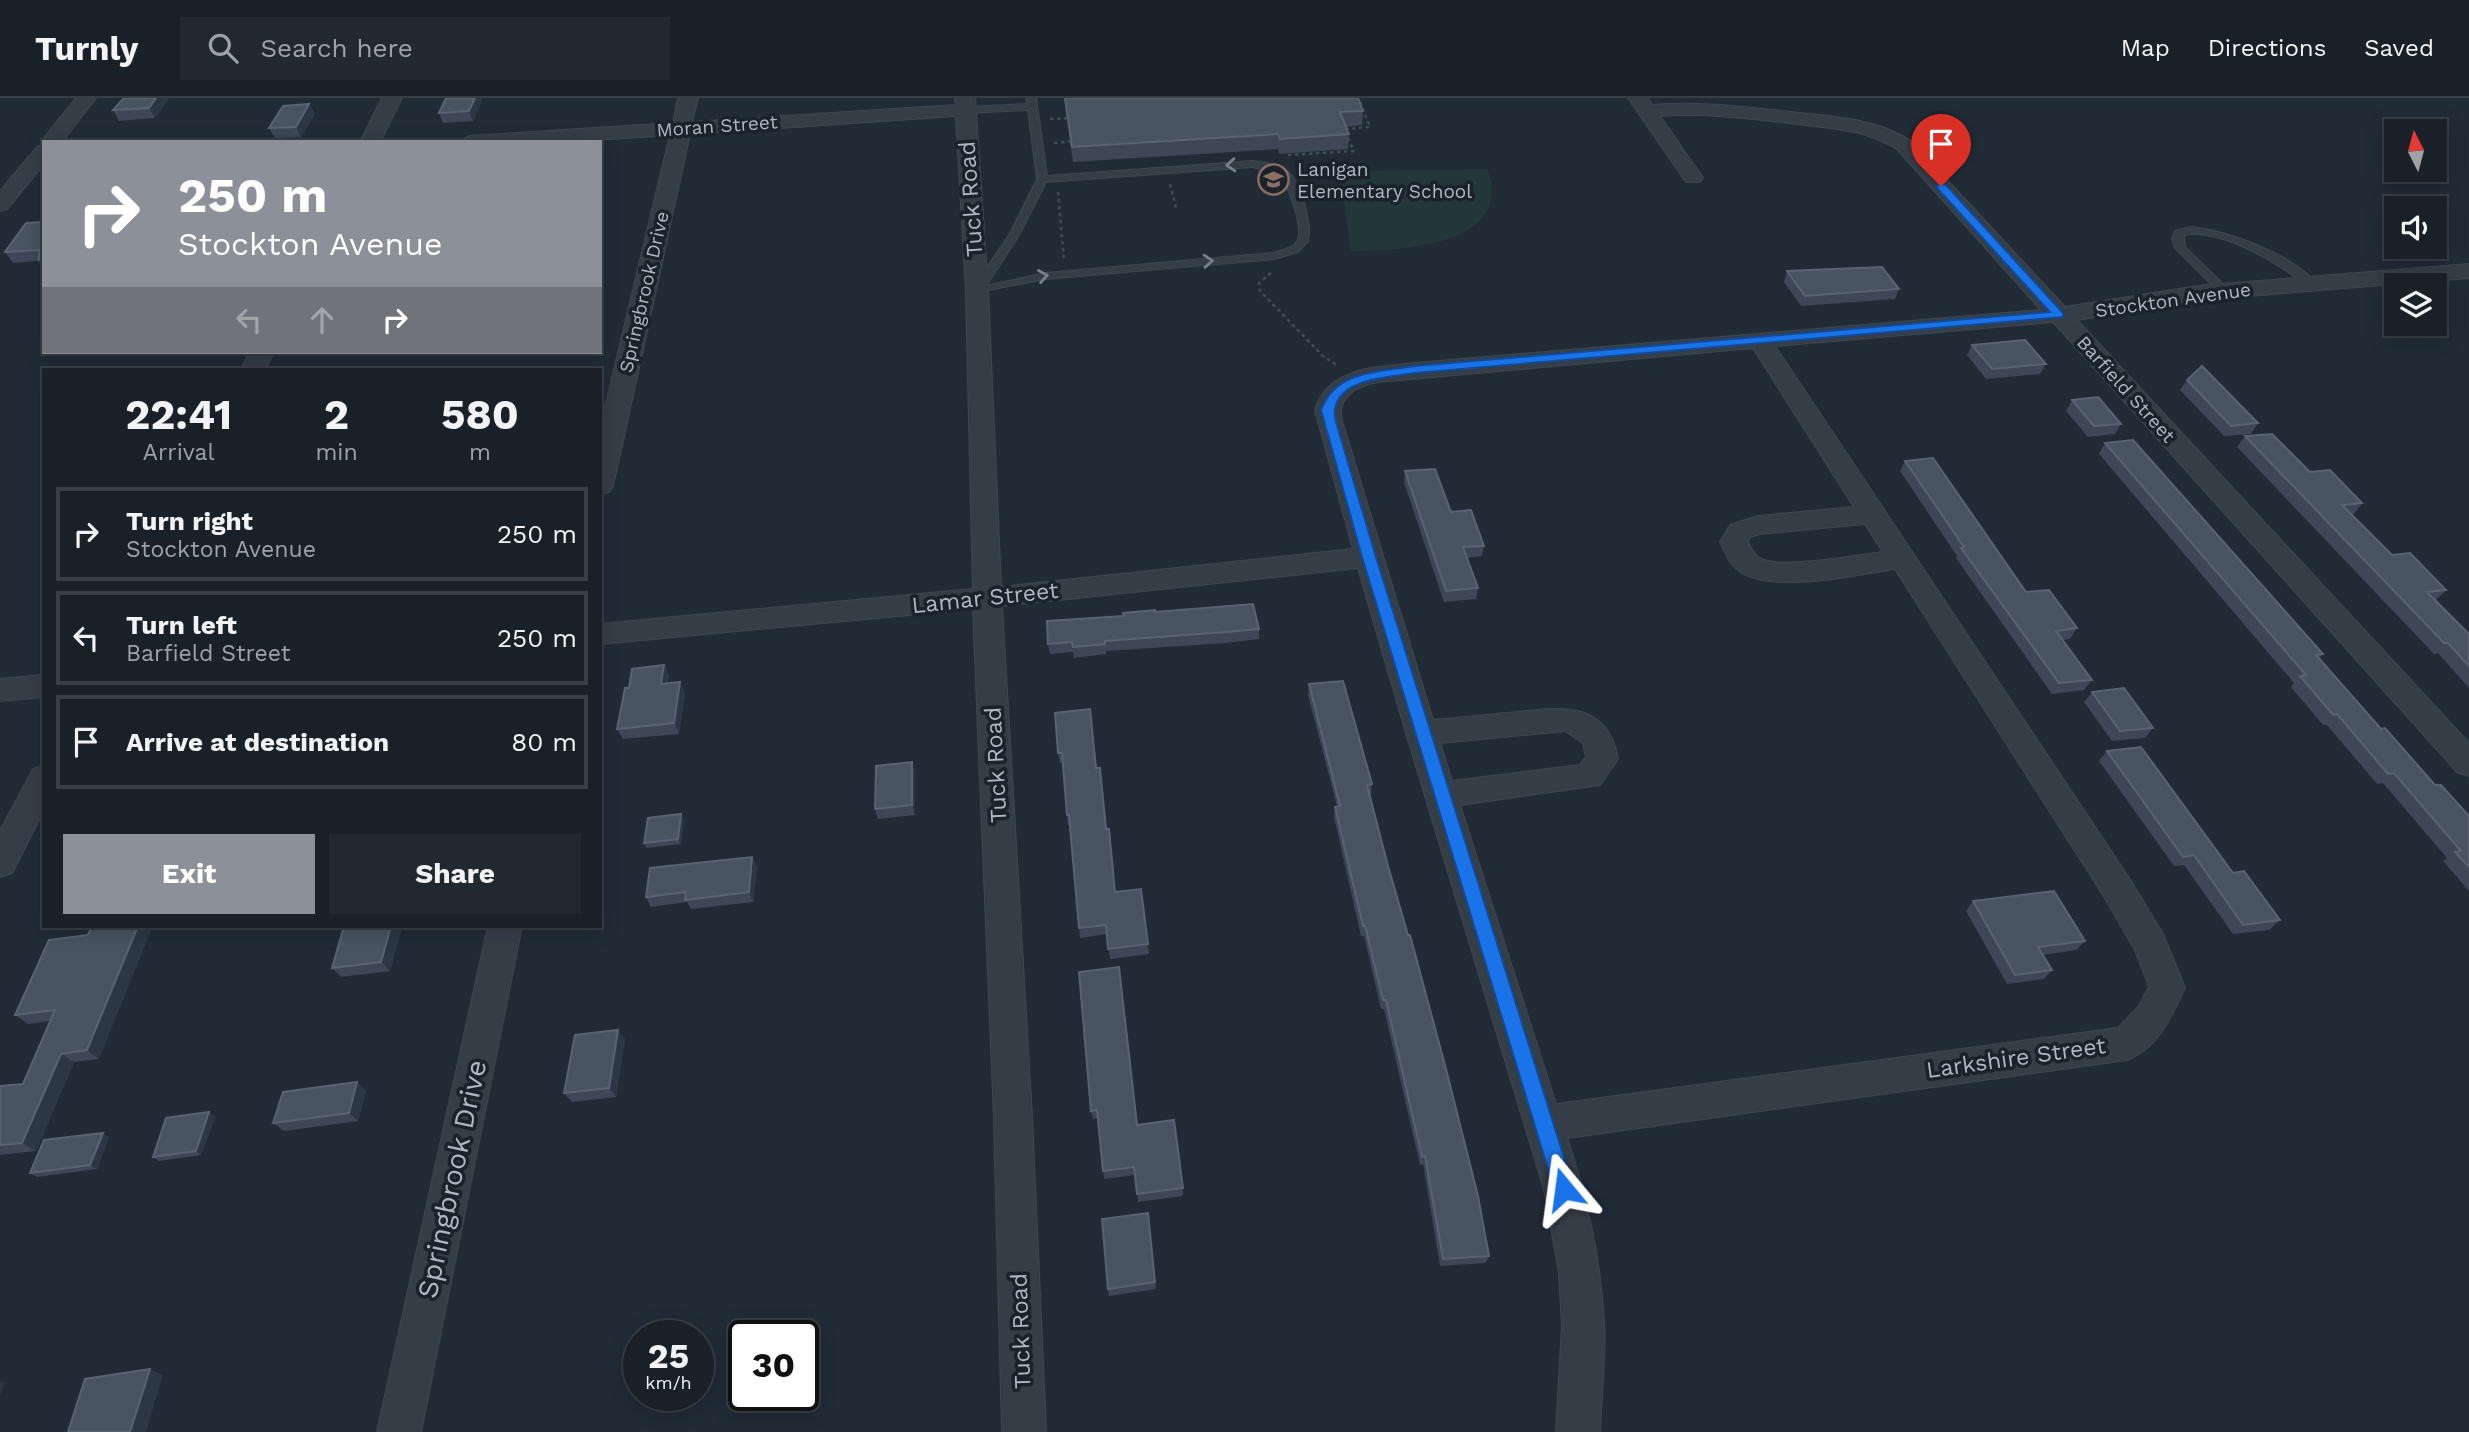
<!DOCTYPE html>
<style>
:root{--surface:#192028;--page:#222830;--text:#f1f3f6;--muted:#9fa3a8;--line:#373e45;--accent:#8c9099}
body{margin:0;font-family:"Work Sans",sans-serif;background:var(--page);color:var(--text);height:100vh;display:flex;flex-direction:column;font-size:26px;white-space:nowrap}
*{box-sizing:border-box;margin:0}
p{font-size:23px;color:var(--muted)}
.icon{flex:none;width:38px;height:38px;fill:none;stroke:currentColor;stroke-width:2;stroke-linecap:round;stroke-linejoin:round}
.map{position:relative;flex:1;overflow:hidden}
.side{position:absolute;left:42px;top:270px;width:560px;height:560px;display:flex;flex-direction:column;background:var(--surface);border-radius:0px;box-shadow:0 4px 18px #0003,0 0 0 2px var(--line)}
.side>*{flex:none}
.guide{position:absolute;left:42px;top:42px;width:560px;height:214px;border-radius:0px;box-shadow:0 4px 18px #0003,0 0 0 2px var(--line);background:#8c9099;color:#fff;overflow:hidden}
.needle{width:46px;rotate:354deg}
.fabs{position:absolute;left:2384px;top:21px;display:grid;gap:14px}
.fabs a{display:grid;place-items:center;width:63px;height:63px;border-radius:0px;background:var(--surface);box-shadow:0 4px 18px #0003,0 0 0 2px var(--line);font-size:35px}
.speed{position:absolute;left:623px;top:1222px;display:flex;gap:14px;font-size:35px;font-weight:700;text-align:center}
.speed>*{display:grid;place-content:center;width:91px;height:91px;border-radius:50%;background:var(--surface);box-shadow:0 4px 18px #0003,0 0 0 2px var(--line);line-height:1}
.speed small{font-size:18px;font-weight:400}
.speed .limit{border:4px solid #111;border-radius:10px;background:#fff;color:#111}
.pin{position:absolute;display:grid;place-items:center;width:60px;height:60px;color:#fff;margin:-72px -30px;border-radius:50% 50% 50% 0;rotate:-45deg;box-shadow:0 0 7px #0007}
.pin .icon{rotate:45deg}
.me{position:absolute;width:77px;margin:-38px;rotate:344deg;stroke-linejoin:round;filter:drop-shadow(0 0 5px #0008)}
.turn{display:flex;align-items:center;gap:24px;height:147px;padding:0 21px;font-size:32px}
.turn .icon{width:91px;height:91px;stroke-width:2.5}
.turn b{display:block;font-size:49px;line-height:60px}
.lanes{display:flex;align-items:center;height:66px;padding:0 21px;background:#0003;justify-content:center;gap:35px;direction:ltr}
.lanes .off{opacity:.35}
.eta{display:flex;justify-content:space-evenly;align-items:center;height:119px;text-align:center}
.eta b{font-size:42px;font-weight:700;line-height:49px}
.action{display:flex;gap:14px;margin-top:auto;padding:14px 21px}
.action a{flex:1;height:80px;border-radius:0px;background:var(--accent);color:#fff;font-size:28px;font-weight:700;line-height:80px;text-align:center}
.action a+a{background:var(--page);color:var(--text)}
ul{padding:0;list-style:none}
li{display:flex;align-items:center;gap:21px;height:94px;margin:0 14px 10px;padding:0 7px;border:4px solid var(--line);border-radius:0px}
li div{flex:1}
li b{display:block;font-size:26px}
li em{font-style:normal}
header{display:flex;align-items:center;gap:42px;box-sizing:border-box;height:98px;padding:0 35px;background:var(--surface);border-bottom:2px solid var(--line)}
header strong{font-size:33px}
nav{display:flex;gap:38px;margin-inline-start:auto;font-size:24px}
.search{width:490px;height:63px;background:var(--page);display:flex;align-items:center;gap:18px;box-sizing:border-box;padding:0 24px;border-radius:0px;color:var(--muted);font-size:26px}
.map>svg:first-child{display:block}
.green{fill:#233638}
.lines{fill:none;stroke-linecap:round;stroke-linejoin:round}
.lane-casing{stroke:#3e4651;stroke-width:2}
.street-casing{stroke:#3e4651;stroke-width:2}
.path{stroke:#3c4f50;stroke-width:2.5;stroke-dasharray:3.5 3.5;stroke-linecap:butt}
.lane{fill:#353d47;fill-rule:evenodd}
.street{fill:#353d47;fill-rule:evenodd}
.wall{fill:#3d4755}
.shaded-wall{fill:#2c3744}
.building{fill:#495461;stroke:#596371;stroke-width:2}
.oneway{stroke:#78818c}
.route{fill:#1a73e8;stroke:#114b97;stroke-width:2}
.labels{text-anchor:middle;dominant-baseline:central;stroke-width:7;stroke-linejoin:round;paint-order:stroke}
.far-street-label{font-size:19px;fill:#afb8c4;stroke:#1a222c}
.far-poi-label{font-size:19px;fill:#afb8c4;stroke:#1a222c;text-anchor:start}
.street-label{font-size:23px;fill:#afb8c4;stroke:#1a222c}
.near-street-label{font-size:28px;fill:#afb8c4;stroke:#1a222c}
</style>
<header>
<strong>Turnly</strong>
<div class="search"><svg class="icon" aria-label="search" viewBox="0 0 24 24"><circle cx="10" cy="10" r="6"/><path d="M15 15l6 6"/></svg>Search here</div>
<nav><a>Map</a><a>Directions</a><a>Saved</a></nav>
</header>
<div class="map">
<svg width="2469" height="1334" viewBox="0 0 2469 1334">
<rect width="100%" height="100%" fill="#212b36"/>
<path class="green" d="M1487 71C1518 147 1399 153 1351 153L1339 73Z"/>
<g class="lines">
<defs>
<g id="lane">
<path d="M1026 0H1036L1047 78 1253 63C1263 65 1276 65 1285 71 1300 81 1312 126 1308 143L1298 154 1274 161 1045 181 973 195 971 193 1009 137 1037 81 1028 12 965 15 960 12 965 9 1027 6ZM1253 69 1278 76C1288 85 1303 127 1298 141 1295 150 1282 152 1273 155L1045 175 986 188 1019 137 1046 84Z"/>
<path d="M2192 129C2232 134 2290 156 2318 186L2308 188C2279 166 2222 130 2184 137L2185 149 2229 192 2219 194 2175 150 2172 141 2175 133Z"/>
</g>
<g id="street">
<path d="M76 0H96L62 44H44V66L7 111 0 113V93L37 49 43 47 41 44 44 40Z"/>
<path d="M382 0H402L380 44H360Z"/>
<path d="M678 0H698L692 24 956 7 955 0H975L988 193 1001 489 1353 451 1315 312C1327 269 1378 269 1415 265L2041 212 1897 51C1863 30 1827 30 1789 25 1746 20 1703 15 1660 18L1703 80 1700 84H1686L1628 0H1648L1652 7C1699 3 1745 9 1792 14 1834 19 1875 20 1911 43L2065 209 2198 188 2469 166V180L2198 202 2077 222 2469 645V678L2458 675 2053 224 1775 248 2129 780 2163 836 2185 890C2172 918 2158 950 2127 962L1567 1040C1587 1100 1601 1162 1604 1226 1606 1261 1601 1298 1600 1334H1556L1562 1228 1559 1174 1544 1091 1406 635 1358 470 1002 508 1032 1019 1046 1334H1002L994 1019 973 511 600 546V526L973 491 966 193 956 18 690 36 613 388 609 394 600 396V331L670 37 565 44H459L469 38 673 25ZM1753 250 1854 409 1758 418 1730 427 1720 444C1725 455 1731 469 1742 475 1780 495 1854 477 1895 471L2105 800 2135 852 2149 889 2139 908 2118 930 1556 1006 1460 707 1600 687 1618 661C1607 599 1556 610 1509 615 1483 617 1458 620 1433 622L1342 323C1336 298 1357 288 1378 284ZM1865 426 1883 454C1859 457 1781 471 1761 461 1754 457 1751 451 1748 444L1750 439 1760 436ZM1565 633 1583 645 1586 659 1580 667 1452 683 1440 645Z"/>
<path d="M250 254H274L265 271H241Z"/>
<path d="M44 577V599L0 603V581Z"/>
<path d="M44 668V712L12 775 0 779V733L33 671Z"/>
<path d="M488 828H522L421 1334H377Z"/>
</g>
</defs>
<use href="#lane" class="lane-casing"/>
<use href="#street" class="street-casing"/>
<g class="path">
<path d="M1050 21 1073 20"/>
<path d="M1054 45 1074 43"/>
<path d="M1288 57 1354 53 1344 31 1370 29 1358 0"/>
<path d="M1170 86 1176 110"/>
<path d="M1058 94 1064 162"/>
<path d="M1271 175 1259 185 1260 193 1323 258 1337 267"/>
</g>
<use href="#lane" class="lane"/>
<use href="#street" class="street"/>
</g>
<g class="wall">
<path d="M124 0H169L155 20 119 23 113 12Z"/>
<path d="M483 0 473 23 443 25 439 15Z"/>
<path d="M1064 0H1358L1363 13 1362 27 1346 29 1349 36 1348 51 1279 56 1278 51 1073 64Z"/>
<path d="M309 6 315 16 301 39 275 40 269 30Z"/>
<path d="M44 124V170L38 163 13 165 5 154Z"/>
<path d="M1787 173 1899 191 1895 201 1801 208 1784 184Z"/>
<path d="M1972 247 2046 266 2040 276 1986 281 1967 257Z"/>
<path d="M2187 282 2258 325 2251 336 2224 338 2180 292Z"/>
<path d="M2072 302 2121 326 2115 336 2088 339 2066 313Z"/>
<path d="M2245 338 2310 374 2362 405 2354 416H2351L2392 457 2446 492 2436 502 2469 536V590L2438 555 2434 556 2237 349Z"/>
<path d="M2105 345 2323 556 2319 560 2381 631 2435 687 2469 718V793L2443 763 2447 760 2383 685 2377 686 2327 627H2323L2291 589 2294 585 2099 356Z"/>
<path d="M1905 363 2026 494 2077 530 2070 541 2063 542 2092 582 2084 592 2052 596 1956 460 1957 458 1900 373Z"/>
<path d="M1405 373 1451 414 1484 448 1482 458 1467 460 1478 490 1476 501 1444 504 1404 384Z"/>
<path d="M1155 514 1259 531V541L1226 545 1106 553V556L1074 560 1073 554 1050 556 1048 546 1124 518Z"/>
<path d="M664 567 669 578 667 586 685 595 679 636 623 641 617 631 629 590Z"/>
<path d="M1309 586 1372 686 1371 697H1370L1489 1158 1486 1165 1440 1168 1423 1066 1420 1067 1384 911H1381L1364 838H1361L1334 719 1335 709 1337 708 1308 597Z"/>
<path d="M2092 594 2153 630 2145 640 2112 643 2084 604Z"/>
<path d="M1055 615 1107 731 1115 794 1141 791 1149 856 1110 861 1107 836 1080 840 1070 727H1068L1067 717 1063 665H1060L1058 655Z"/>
<path d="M2107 653 2233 775 2280 822 2269 832 2233 836 2184 767 2174 768 2099 663Z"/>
<path d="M915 674V717L878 721 875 711Z"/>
<path d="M684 721 681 746 647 750 644 745Z"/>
<path d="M752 759 757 769 753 804 691 811 687 804 651 809 646 799Z"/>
<path d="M1973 803 2085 843 2076 852 2043 857 2052 872 2044 881 2007 886 1966 813Z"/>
<path d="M402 828 390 873 341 879 332 870Z"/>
<path d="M49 842 99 961 74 964 36 1053 0 1057V988L23 986 50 923 28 926 15 917Z"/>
<path d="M1119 869 1137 1027 1183 1090V1098L1138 1104 1135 1077 1104 1081 1098 1020 1093 1021 1091 1013Z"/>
<path d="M618 932 625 941 616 999 572 1004 564 995Z"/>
<path d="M357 984 366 993 358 1023 284 1033 273 1025Z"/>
<path d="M209 1014 215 1019 201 1057 159 1063 153 1059Z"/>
<path d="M109 1039 97 1071 37 1079 30 1075Z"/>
<path d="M1148 1115 1156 1191 1109 1198 1108 1191Z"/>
</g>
<g class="shaded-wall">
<path d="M156 0H169L155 20 149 10Z"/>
<path d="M475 0H483L473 23 469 13Z"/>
<path d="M309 6 315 16 301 39 296 29Z"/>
<path d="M44 155V170L38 163Z"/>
<path d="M664 567 669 578 666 597 661 586Z"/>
<path d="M680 584 685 595 679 636 674 625Z"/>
<path d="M912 664 915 674V717L912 707Z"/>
<path d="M681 716 684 721 681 746 678 741Z"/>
<path d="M752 759 757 769 753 804 749 794Z"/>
<path d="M138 828H153L99 961 87 952Z"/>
<path d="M391 828H402L390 873 381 864Z"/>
<path d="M618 932 625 941 616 999 609 990Z"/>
<path d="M61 956 74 964 36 1053 22 1045Z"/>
<path d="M357 984 366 993 358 1023 349 1015Z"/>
<path d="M209 1014 215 1019 201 1057 196 1053Z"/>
<path d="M103 1035 109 1039 97 1071 90 1067Z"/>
<path d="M150 1271 163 1277 146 1334H130Z"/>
<path d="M0 1283 5 1285 0 1297Z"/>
</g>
<g class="building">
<path d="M124 0H156L149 10 113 12Z"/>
<path d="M446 0H475L469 13 439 15Z"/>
<path d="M1065 0H1358L1363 13 1340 14 1349 36 1280 41 1278 36 1072 49Z"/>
<path d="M309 6 296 29 269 30 283 8Z"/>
<path d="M44 124V155L38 163 40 152 5 154 26 125Z"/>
<path d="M1882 169 1899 191 1805 198 1787 173Z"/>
<path d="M2025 242 2046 266 1992 271 1972 247Z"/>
<path d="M2202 268 2258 325 2231 328 2187 282Z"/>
<path d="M2098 299 2121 326 2094 328 2072 302Z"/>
<path d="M2272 336 2310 374 2330 372 2362 405 2342 407 2392 457 2410 455 2446 492 2427 494 2469 536V568L2448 545H2444L2245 338Z"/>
<path d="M2133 342 2323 556 2316 557 2381 631 2385 630 2435 687H2441L2469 718V769L2455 754 2461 753 2394 675 2388 676 2337 616 2333 617 2300 578 2306 577 2105 345Z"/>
<path d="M1933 360 2026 494 2049 492 2077 530 2056 533 2092 582 2059 585 1961 450 1964 449 1905 363Z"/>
<path d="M1435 371 1451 414 1471 412 1484 448 1463 449 1478 490 1446 493 1405 373Z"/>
<path d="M1253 506 1259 531 1226 534 1105 543V546L1073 549 1072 544 1048 546 1047 523 1124 518 1123 515 1155 512V514Z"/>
<path d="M664 567 661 586 680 584 674 625 617 631 625 590H629L632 571Z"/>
<path d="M1343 583 1372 686 1367 687 1388 768 1408 837H1410L1446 971 1478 1098 1489 1158 1443 1161 1425 1058 1422 1059 1386 902H1383L1365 828H1363L1335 709 1340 708 1309 586Z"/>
<path d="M2124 590 2153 630 2120 633 2092 594Z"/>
<path d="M1090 611 1096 670H1100L1106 731H1109L1115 794 1141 791 1148 846 1108 851 1106 827 1079 830 1069 717H1067L1062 655H1058L1055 615Z"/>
<path d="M2141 649 2233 775 2244 773 2280 822 2243 827 2194 757 2183 759 2107 653Z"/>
<path d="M912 664V707L875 711 876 668Z"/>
<path d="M681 716 678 741 644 745 648 720Z"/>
<path d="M752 759 749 794 685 802 686 794 646 799 650 770Z"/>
<path d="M2054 793 2085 843 2038 849 2052 872 2015 877 1973 803Z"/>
<path d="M92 828H138L87 952 61 956 22 1045 0 1047V988L23 986 55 912 15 917 49 842 88 837Z"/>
<path d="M344 828H391L381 864 332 870Z"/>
<path d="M1119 869 1137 1027 1174 1022 1183 1090 1137 1096 1134 1069 1103 1073 1097 1012 1091 1013 1079 874Z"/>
<path d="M618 932 609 990 564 995 575 937Z"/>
<path d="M357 984 349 1015 273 1025 283 994Z"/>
<path d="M209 1014 196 1053 153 1059 166 1020Z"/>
<path d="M103 1035 90 1067 30 1075 44 1042Z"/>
<path d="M1148 1115 1155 1184 1108 1191 1102 1121Z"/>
<path d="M150 1271 130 1334H68L85 1281Z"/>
</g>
<defs><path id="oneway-chevron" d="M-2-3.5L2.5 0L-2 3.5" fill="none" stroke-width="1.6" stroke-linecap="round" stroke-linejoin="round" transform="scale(1.75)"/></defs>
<g class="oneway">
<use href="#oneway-chevron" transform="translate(1231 67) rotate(176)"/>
<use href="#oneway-chevron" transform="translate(1208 163) rotate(-4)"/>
<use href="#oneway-chevron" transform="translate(1043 178) rotate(-10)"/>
</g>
<path class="route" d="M1937 86H1945L2063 215V219L1415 275C1386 280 1326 281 1336 324L1376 459 1574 1091 1571 1098 1564 1101 1557 1098 1554 1091 1362 459 1321 312C1336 272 1379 274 1415 268L2050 214 1937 90Z"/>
<defs>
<symbol id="school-ring" viewBox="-11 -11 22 22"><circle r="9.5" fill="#1a222c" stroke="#8d6e63" stroke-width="1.5"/><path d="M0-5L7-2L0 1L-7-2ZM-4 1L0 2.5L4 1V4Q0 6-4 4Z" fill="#8d6e63"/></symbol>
</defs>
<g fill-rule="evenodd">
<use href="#school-ring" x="1256" y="64" width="35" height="35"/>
</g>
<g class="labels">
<g class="far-street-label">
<text transform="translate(717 28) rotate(-4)">Moran Street</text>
<text transform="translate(644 194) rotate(-77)">Springbrook Drive</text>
<text transform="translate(2173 202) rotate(-8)">Stockton Avenue</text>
<text transform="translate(2126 291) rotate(48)">Barfield Street</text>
</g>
<g class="far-poi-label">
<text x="1297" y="71">Lanigan<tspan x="1297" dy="22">Elementary School</tspan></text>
</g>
<g class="street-label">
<text transform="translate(971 101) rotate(-94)">Tuck Road</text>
<text transform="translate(985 500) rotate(-6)">Lamar Street</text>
<text transform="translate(996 667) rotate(-93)">Tuck Road</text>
<text transform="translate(2016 960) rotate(-8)">Larkshire Street</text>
<text transform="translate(1021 1233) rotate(-92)">Tuck Road</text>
</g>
<g class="near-street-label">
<text transform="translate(452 1081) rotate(-78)">Springbrook Drive</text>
</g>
</g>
</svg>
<div class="fabs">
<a><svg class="needle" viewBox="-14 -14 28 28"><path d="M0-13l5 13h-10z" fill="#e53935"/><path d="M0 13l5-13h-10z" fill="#9fa3a8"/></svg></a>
<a><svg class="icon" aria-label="sound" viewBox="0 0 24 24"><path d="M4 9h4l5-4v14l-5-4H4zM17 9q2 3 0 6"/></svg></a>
<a><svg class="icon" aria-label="layers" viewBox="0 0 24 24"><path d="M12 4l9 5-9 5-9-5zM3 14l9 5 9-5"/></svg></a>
</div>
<div class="speed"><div>25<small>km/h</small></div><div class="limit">30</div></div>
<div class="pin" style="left:1941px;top:88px;background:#d93025"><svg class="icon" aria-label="arrive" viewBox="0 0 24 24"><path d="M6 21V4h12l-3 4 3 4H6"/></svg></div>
<svg class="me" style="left:1564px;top:1091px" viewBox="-20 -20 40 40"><path d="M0-17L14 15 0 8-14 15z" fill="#1a73e8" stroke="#fff" stroke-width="4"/></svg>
<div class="guide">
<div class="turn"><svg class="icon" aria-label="right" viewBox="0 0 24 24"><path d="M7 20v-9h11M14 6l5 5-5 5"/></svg><div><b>250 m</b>Stockton Avenue</div></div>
<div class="lanes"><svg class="icon off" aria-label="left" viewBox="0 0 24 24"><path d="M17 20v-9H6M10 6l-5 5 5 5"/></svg><svg class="icon off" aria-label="ahead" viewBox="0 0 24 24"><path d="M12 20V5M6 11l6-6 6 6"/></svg><svg class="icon" aria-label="right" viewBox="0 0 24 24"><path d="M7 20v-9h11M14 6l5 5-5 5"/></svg></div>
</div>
<section class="side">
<div class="eta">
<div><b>22:41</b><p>Arrival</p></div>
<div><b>2</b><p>min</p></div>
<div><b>580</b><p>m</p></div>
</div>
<ul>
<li><svg class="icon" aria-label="right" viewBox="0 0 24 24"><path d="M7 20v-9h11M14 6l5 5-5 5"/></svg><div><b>Turn right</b><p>Stockton Avenue</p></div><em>250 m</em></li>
<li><svg class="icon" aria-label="left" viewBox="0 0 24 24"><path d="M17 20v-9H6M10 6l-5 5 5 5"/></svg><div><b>Turn left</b><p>Barfield Street</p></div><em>250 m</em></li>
<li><svg class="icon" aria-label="arrive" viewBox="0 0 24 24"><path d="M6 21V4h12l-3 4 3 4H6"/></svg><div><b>Arrive at destination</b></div><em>80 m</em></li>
</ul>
<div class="action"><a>Exit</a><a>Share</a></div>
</section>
</div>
